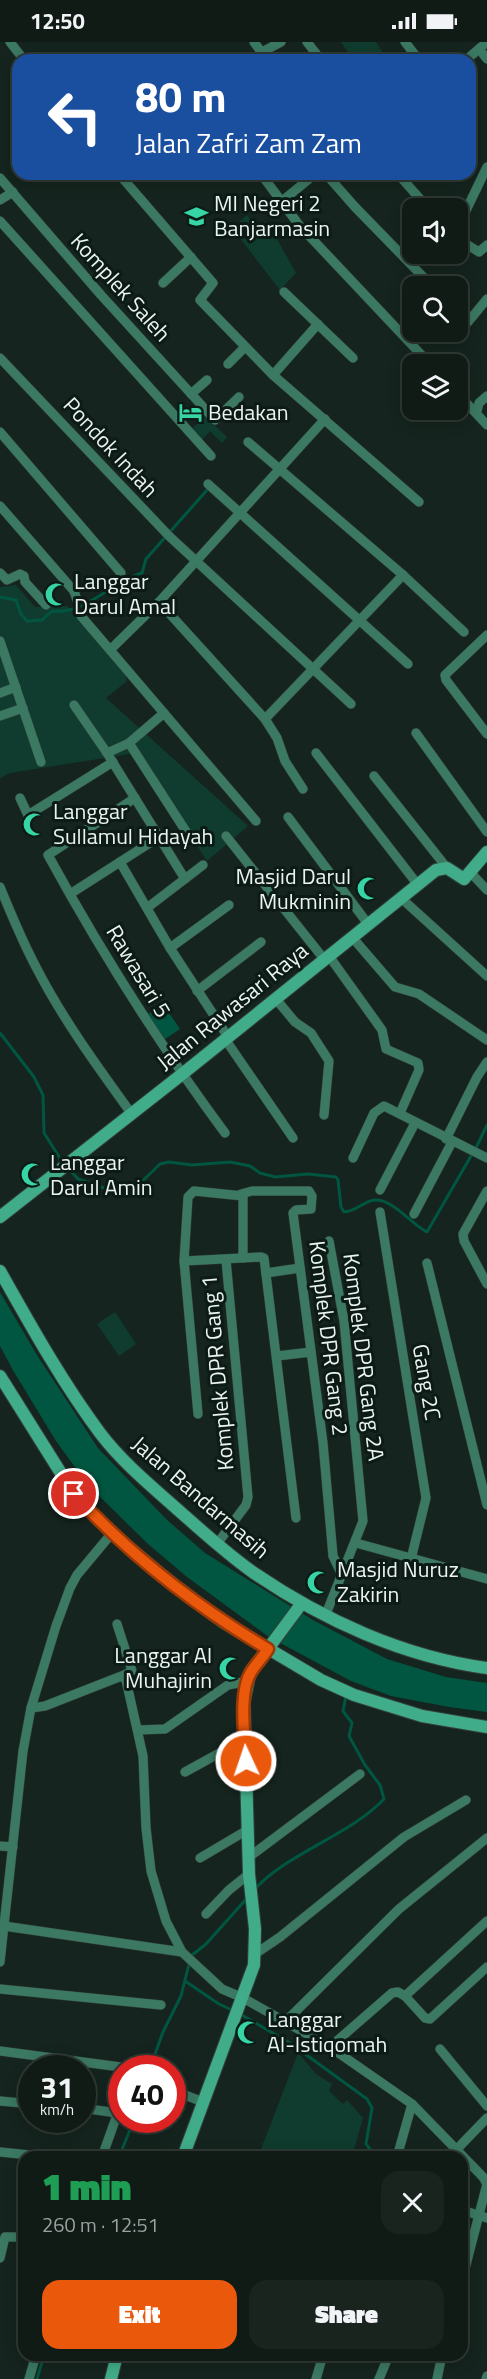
<!DOCTYPE html>
<meta charset="utf-8">
<style>
:root{--surface:#101b16;--page:#19241f;--text:#f1f3f6;--muted:#9ca1a1;--line:#303935;--accent:#ea580c}
body{margin:0;font-family:"Titillium Web",sans-serif;background:var(--page);color:var(--text);height:100vh;display:flex;flex-direction:column;font-size:22px;white-space:nowrap}
*{box-sizing:border-box;margin:0}
p{font-size:20px;color:var(--muted)}
.icon{flex:none;width:33px;height:33px;fill:none;stroke:currentColor;stroke-width:2;stroke-linecap:round;stroke-linejoin:round}
.map{position:relative;flex:1;overflow:hidden}
.drawer{position:absolute;left:18px;top:2109px;width:450px;height:210px;display:flex;flex-direction:column;background:var(--surface);border-radius:18px;box-shadow:0 3px 15px #0003,0 0 0 2px var(--line)}
.drawer>*{flex:none}
.hud{position:absolute;left:12px;top:12px;width:464px;height:126px;border-radius:18px;box-shadow:0 3px 15px #0003,0 0 0 2px var(--line);background:#1a4fa0;color:#fff;overflow:hidden}
.buttons{position:absolute;left:402px;top:156px;display:grid;gap:12px}
.buttons a{display:grid;place-items:center;width:66px;height:66px;border-radius:12px;background:var(--surface);box-shadow:0 3px 15px #0003,0 0 0 2px var(--line);font-size:30px}
.speed{position:absolute;left:18px;top:2013px;display:flex;gap:12px;font-size:30px;font-weight:700;text-align:center}
.speed>*{display:grid;place-content:center;width:78px;height:78px;border-radius:50%;background:var(--surface);box-shadow:0 3px 15px #0003,0 0 0 2px var(--line);line-height:1}
.speed small{font-size:15px;font-weight:400}
.speed .limit{border:9px solid #d22;background:#fff;color:#111}
.pin{position:absolute;display:grid;place-items:center;width:51px;height:51px;color:#fff;margin:-26px;border:3px solid #fff;border-radius:50%;box-shadow:0 2px 6px #0007}
.me{position:absolute;width:66px;margin:-33px;rotate:357deg;stroke-linejoin:round;filter:drop-shadow(0 0 4px #0008)}
.turn{display:flex;align-items:center;gap:21px;height:126px;padding:0 24px;font-size:27px}
.turn .icon{width:78px;height:78px;stroke-width:2.5}
.turn b{display:block;font-size:42px;line-height:51px}
.round{display:grid;place-items:center;flex:none;width:63px;height:63px;border-radius:18px;background:var(--page)}
.overview{display:flex;align-items:center;justify-content:space-between;height:102px;padding:0 24px}
h1{font-size:36px;font-weight:800;line-height:45px;color:#1e9e55}
.button{display:flex;gap:12px;margin-top:auto;padding:12px 24px}
.button a{flex:1;height:69px;border-radius:18px;background:var(--accent);color:#fff;font-size:24px;font-weight:800;line-height:69px;text-align:center}
.button a+a{background:var(--page);color:var(--text)}
.status{display:flex;justify-content:space-between;align-items:center;height:42px;padding:0 30px;background:var(--surface);direction:ltr}
.status svg{height:16px;fill:currentColor}
.map>svg:first-child{display:block}
.green{fill:#0f3c2e}
.water{fill:#005640}
.lines{fill:none;stroke-linecap:round;stroke-linejoin:round}
.stream{stroke:#005640;stroke-width:3}
.street-casing{stroke:#33413b;stroke-width:10}
.secondary-casing{stroke:#33413b;stroke-width:14}
.street{stroke:#3b7963;stroke-width:9}
.secondary{stroke:#41ac89;stroke-width:12}
.route-casing{stroke:#983908;stroke-width:15}
.route{stroke:#ea580c;stroke-width:10}
.labels{text-anchor:middle;dominant-baseline:central;stroke-width:6;stroke-linejoin:round;paint-order:stroke}
.poi-label{font-size:22px;fill:#ebf4f0;stroke:#0c1b15;text-anchor:start}
.street-label{font-size:22px;fill:#ebf4f0;stroke:#0c1b15}
</style>
<div class="status"><b>12:50</b><svg viewBox="0 0 49 12"><path d="M0 12V9h3v3zM5 12V6h3v6zM10 12V3h3v9zM15 12V0h3v12zM26 1h20v11H26zM47 4h2v5h-2z"/></svg></div>
<div class="map">
<svg width="487" height="2337" viewBox="0 0 487 2337">
<rect width="100%" height="100%" fill="#15241e"/>
<g class="green">
<path d="M341 0H376L384 13 374 18H353Z"/>
<path d="M247 173 257 185 267 179 296 231 280 248 232 186Z"/>
<path d="M205 374 227 395 222 401 210 389 200 400 190 389Z"/>
<path d="M16 543 35 565 67 564 126 634 127 639 106 656 248 784 207 819 136 711 10 731 0 736V545Z"/>
<path d="M115 1270 136 1302 119 1314 97 1282Z"/>
<path d="M298 2011 316 2032 332 2042 329 2049 343 2062 347 2058 363 2076 352 2115H258Z"/>
</g>
<g class="water">
<path d="M163 962 180 987 165 997 148 972Z"/>
<path d="M0 1250 37 1313 98 1406 166 1477 205 1511 313 1578 387 1617 446 1635 487 1641V1670L449 1665 391 1654 351 1639 269 1595 187 1535 148 1502 88 1443 56 1399 14 1330 0 1304Z"/>
</g>
<g class="lines">
<g class="stream">
<path d="M0 555 16 558 21 572 27 579 42 578 52 569C86 573 111 540 142 531L146 517 207 448"/>
<path d="M0 991 34 1035 43 1053 44 1091 63 1121"/>
<path d="M475 1108 487 1083"/>
<path d="M68 1126 78 1137 127 1154 160 1122 169 1120 192 1123 230 1120 250 1124 260 1131 275 1135 308 1132 336 1135 338 1138 341 1165 344 1170C356 1170 363 1159 375 1158 393 1157 411 1182 427 1190L471 1114"/>
<path d="M254 1848C287 1811 349 1794 384 1757L380 1743 365 1723 349 1694 352 1681 343 1669 346 1654"/>
<path d="M185 1939 219 1962 234 1969"/>
<path d="M240 1972 290 2001 367 2057 372 2066 366 2102 376 2115"/>
<path d="M150 2026 163 1990 181 1954 191 1914 206 1902 248 1855"/>
<path d="M119 2115 134 2078"/>
<path d="M37 2337 44 2313"/>
</g>
<defs>
<g id="street">
<path d="M10 0 24 18"/>
<path d="M254 0 267 18"/>
<path d="M307 0 321 18"/>
<path d="M405 0 419 18"/>
<path d="M479 7 487 17"/>
<path d="M262 10 281 0"/>
<path d="M466 18 487 0"/>
<path d="M119 132 213 241 200 258 273 333 419 460"/>
<path d="M261 132 299 183 430 322"/>
<path d="M326 132 355 165 432 244"/>
<path d="M398 132 428 166"/>
<path d="M0 136 101 253 215 378 239 355"/>
<path d="M0 158 13 150"/>
<path d="M281 160 315 132"/>
<path d="M0 179 211 414"/>
<path d="M458 185 487 125"/>
<path d="M458 197 479 210 487 203"/>
<path d="M163 241 191 215"/>
<path d="M284 250 353 316"/>
<path d="M458 270 468 280 487 257"/>
<path d="M0 316 169 494 351 662"/>
<path d="M228 322 245 305"/>
<path d="M273 333 318 282"/>
<path d="M191 352 207 338"/>
<path d="M458 352 487 383"/>
<path d="M477 369 479 361 487 354"/>
<path d="M0 390 121 531"/>
<path d="M248 400 403 533 464 590"/>
<path d="M208 442 408 622"/>
<path d="M0 464 74 549 77 558"/>
<path d="M0 531 7 538 20 532 24 534 25 540 46 563"/>
<path d="M159 560 265 677 277 696 285 719 303 747"/>
<path d="M81 574 256 779"/>
<path d="M487 593 445 633 446 638 487 692"/>
<path d="M0 599 41 720"/>
<path d="M110 608 159 560 325 377"/>
<path d="M0 651 16 645"/>
<path d="M74 663 107 711 185 837"/>
<path d="M164 671 129 701 187 791"/>
<path d="M0 674 23 666"/>
<path d="M265 677 403 533"/>
<path d="M416 691 487 790"/>
<path d="M107 711 129 701"/>
<path d="M316 711 418 843"/>
<path d="M374 734 447 826"/>
<path d="M20 756 28 773 113 720"/>
<path d="M135 756 48 813C101 910 159 1002 225 1091"/>
<path d="M288 775 368 882"/>
<path d="M226 794 324 917"/>
<path d="M120 820 170 906 228 995"/>
<path d="M471 831 487 848"/>
<path d="M0 845C11 872 22 899 36 925 62 976 97 1024 131 1071"/>
<path d="M70 852 159 795"/>
<path d="M401 856 487 934"/>
<path d="M147 866 203 823"/>
<path d="M352 895 395 945 419 952 487 998"/>
<path d="M170 906 229 863"/>
<path d="M329 914 382 988 386 1007 418 1021 419 1028 400 1071"/>
<path d="M197 949 261 900"/>
<path d="M275 956 295 980 311 991 329 1019 324 1073"/>
<path d="M225 997 293 1096"/>
<path d="M446 1097 477 1035 487 1020"/>
<path d="M353 1116 374 1071 384 1064 487 1116"/>
<path d="M380 1148 415 1081"/>
<path d="M487 1149 463 1192 464 1199 487 1242"/>
<path d="M241 1152 252 1149H309L312 1154 311 1167 296 1168 293 1171 323 1401 333 1514 341 1531"/>
<path d="M380 1170 426 1456 411 1517"/>
<path d="M414 1172 452 1100"/>
<path d="M184 1219 261 1215 264 1216 296 1476"/>
<path d="M427 1221 487 1463"/>
<path d="M266 1231 300 1226"/>
<path d="M277 1314 311 1310"/>
<path d="M198 1372 184 1219 188 1155 194 1149 243 1154V1216"/>
<path d="M356 1501 487 1537"/>
<path d="M217 1502 246 1463 248 1455 226 1218"/>
<path d="M326 1572 363 1479 344 1279 329 1199"/>
<path d="M117 1582 132 1629 122 1634"/>
<path d="M31 1666 45 1664 119 1635 122 1634 126 1638 143 1714 146 1786 151 1829 166 1879 182 1910 222 1947 243 1956 330 2005 412 2062 483 2135 487 2142 462 2238"/>
<path d="M138 1688 165 1687 228 1643 248 1639"/>
<path d="M185 1730 245 1697"/>
<path d="M0 1804 13 1805"/>
<path d="M249 1815 360 1732"/>
<path d="M200 1816 249 1787"/>
<path d="M206 1872 229 1848 249 1832"/>
<path d="M4 1884 182 1910"/>
<path d="M255 1912 280 1895 404 1795 466 1758"/>
<path d="M0 1920 23 1709 31 1666 56 1584 70 1546 77 1533 112 1491"/>
<path d="M0 1947 161 1963"/>
<path d="M405 1954 425 1976 430 1977 487 1925"/>
<path d="M286 1979 399 1867 487 1796"/>
<path d="M330 2005 392 1951 398 1950 405 1954 487 1879"/>
<path d="M440 2007 487 2064"/>
<path d="M0 2009 128 2026"/>
<path d="M172 2048 203 2060"/>
<path d="M0 2059 32 2062"/>
<path d="M82 2066 117 2071"/>
<path d="M456 2108 487 2076"/>
<path d="M0 2110 49 2115"/>
<path d="M102 2115 122 2059"/>
<path d="M397 2115 412 2062"/>
<path d="M462 2168 487 2176"/>
<path d="M0 2216 5 2195H24"/>
<path d="M29 2337 36 2313"/>
<path d="M316 2337 323 2313"/>
<path d="M379 2337 389 2313"/>
<path d="M437 2337 442 2313"/>
<path d="M486 2337 487 2334"/>
</g>
<g id="secondary">
<path d="M0 1175 181 1033 436 828 447 826 464 837 487 810"/>
<path d="M0 1229C31 1284 62 1340 100 1391 122 1420 150 1443 177 1467 202 1489 227 1512 254 1531 323 1578 404 1615 487 1626"/>
<path d="M0 1334 74 1452 112 1491 168 1538 223 1580 321 1638 354 1653 422 1674 487 1685"/>
<path d="M183 2115 254 1923 255 1887 249 1832 244 1660 250 1631 302 1561"/>
<path d="M111 2337 117 2313"/>
</g>
</defs>
<use href="#street" class="street-casing"/>
<use href="#secondary" class="secondary-casing"/>
<use href="#street" class="street"/>
<use href="#secondary" class="secondary"/>
</g>
<g class="lines">
<defs>
<path id="route" d="M74 1452C130 1513 197 1565 268 1607 263 1615 256 1622 251 1630 238 1651 245 1695 246 1719"/>
</defs>
<use href="#route" class="route-casing"/>
<use href="#route" class="route"/>
</g>
<defs>
<symbol id="school-bare" viewBox="-9 -9 18 18"><path d="M0-5L7-2L0 1L-7-2ZM-4 1L0 2.5L4 1V4Q0 6-4 4Z" fill="#37d4a6" stroke="#0c1b15" stroke-width="2.5" paint-order="stroke"/></symbol>
<symbol id="hotel-bare" viewBox="-9 -9 18 18"><path d="M-6-4.5h1.5V1H6V5H4.5V3h-9V5H-6ZM-4 0a1.8 1.8 0 1 1 3.6 0ZM.5 0V-2.5h3Q6-2.5 6 0Z" fill="#37d4a6" stroke="#0c1b15" stroke-width="2.5" paint-order="stroke"/></symbol>
<symbol id="mosque-bare" viewBox="-9 -9 18 18"><path d="M3.5-4.9A6 6 0 1 0 3.5 4.9A5 5 0 1 1 3.5-4.9Z" fill="#37d4a6" stroke="#0c1b15" stroke-width="2.5" paint-order="stroke"/></symbol>
</defs>
<g fill-rule="evenodd">
<use href="#school-bare" x="180" y="158" width="33" height="33"/>
<use href="#hotel-bare" x="174" y="354" width="33" height="33"/>
<use href="#mosque-bare" x="40" y="536" width="33" height="33"/>
<use href="#mosque-bare" x="18" y="766" width="33" height="33"/>
<use href="#mosque-bare" x="352" y="830" width="33" height="33"/>
<use href="#mosque-bare" x="16" y="1116" width="33" height="33"/>
<use href="#mosque-bare" x="302" y="1524" width="33" height="33"/>
<use href="#mosque-bare" x="214" y="1610" width="33" height="33"/>
<use href="#mosque-bare" x="232" y="1974" width="33" height="33"/>
</g>
<g class="labels">
<g class="poi-label">
<text x="214" y="161">MI Negeri 2<tspan x="214" dy="25">Banjarmasin</tspan></text>
<text x="208" y="370">Bedakan</text>
<text x="74" y="539">Langgar<tspan x="74" dy="25">Darul Amal</tspan></text>
<text x="53" y="769">Langgar<tspan x="53" dy="25">Sullamul Hidayah</tspan></text>
<text x="351" y="834" text-anchor="end">Masjid Darul<tspan x="351" dy="25">Mukminin</tspan></text>
<text x="50" y="1120">Langgar<tspan x="50" dy="25">Darul Amin</tspan></text>
<text x="337" y="1527">Masjid Nuruz<tspan x="337" dy="25">Zakirin</tspan></text>
<text x="212" y="1613" text-anchor="end">Langgar Al<tspan x="212" dy="25">Muhajirin</tspan></text>
<text x="267" y="1977">Langgar<tspan x="267" dy="25">Al-Istiqomah</tspan></text>
</g>
<g class="street-label">
<text transform="translate(121 245) rotate(48)">Komplek Saleh</text>
<text transform="translate(111 405) rotate(47)">Pondok Indah</text>
<text transform="translate(139 929) rotate(59)">Rawasari 5</text>
<text transform="translate(232 964) rotate(-39)">Jalan Rawasari Raya</text>
<text transform="translate(329 1296) rotate(83)">Komplek DPR Gang 2</text>
<text transform="translate(364 1315) rotate(83)">Komplek DPR Gang 2A</text>
<text transform="translate(217 1331) rotate(-95)">Komplek DPR Gang 1</text>
<text transform="translate(427 1340) rotate(80)">Gang 2C</text>
<text transform="translate(201 1455) rotate(41)">Jalan Bandarmasih</text>
</g>
</g>
</svg>
<div class="buttons">
<a><svg class="icon" aria-label="sound" viewBox="0 0 24 24"><path d="M4 9h4l5-4v14l-5-4H4zM17 9q2 3 0 6"/></svg></a>
<a><svg class="icon" aria-label="search" viewBox="0 0 24 24"><circle cx="10" cy="10" r="6"/><path d="M15 15l6 6"/></svg></a>
<a><svg class="icon" aria-label="layers" viewBox="0 0 24 24"><path d="M12 4l9 5-9 5-9-5zM3 14l9 5 9-5"/></svg></a>
</div>
<div class="speed"><div>31<small>km/h</small></div><div class="limit">40</div></div>
<div class="pin" style="left:74px;top:1452px;background:#d93025"><svg class="icon" aria-label="arrive" viewBox="0 0 24 24"><path d="M6 21V4h12l-3 4 3 4H6"/></svg></div>
<svg class="me" style="left:246px;top:1719px" viewBox="-20 -20 40 40"><circle r="17" fill="#ea580c" stroke="#fff" stroke-width="3"/><path d="M0-11L8 9 0 5-8 9z" fill="#fff"/></svg>
<div class="hud">
<div class="turn"><svg class="icon" aria-label="left" viewBox="0 0 24 24"><path d="M17 20v-9H6M10 6l-5 5 5 5"/></svg><div><b>80 m</b>Jalan Zafri Zam Zam</div></div>
</div>
<section class="drawer">
<div class="overview"><div><h1>1 min</h1><p>260 m · 12:51</p></div><a class="round"><svg class="icon" aria-label="close" viewBox="0 0 24 24"><path d="M6 6l12 12M18 6L6 18"/></svg></a></div>
<div class="button"><a>Exit</a><a>Share</a></div>
</section>
</div>
